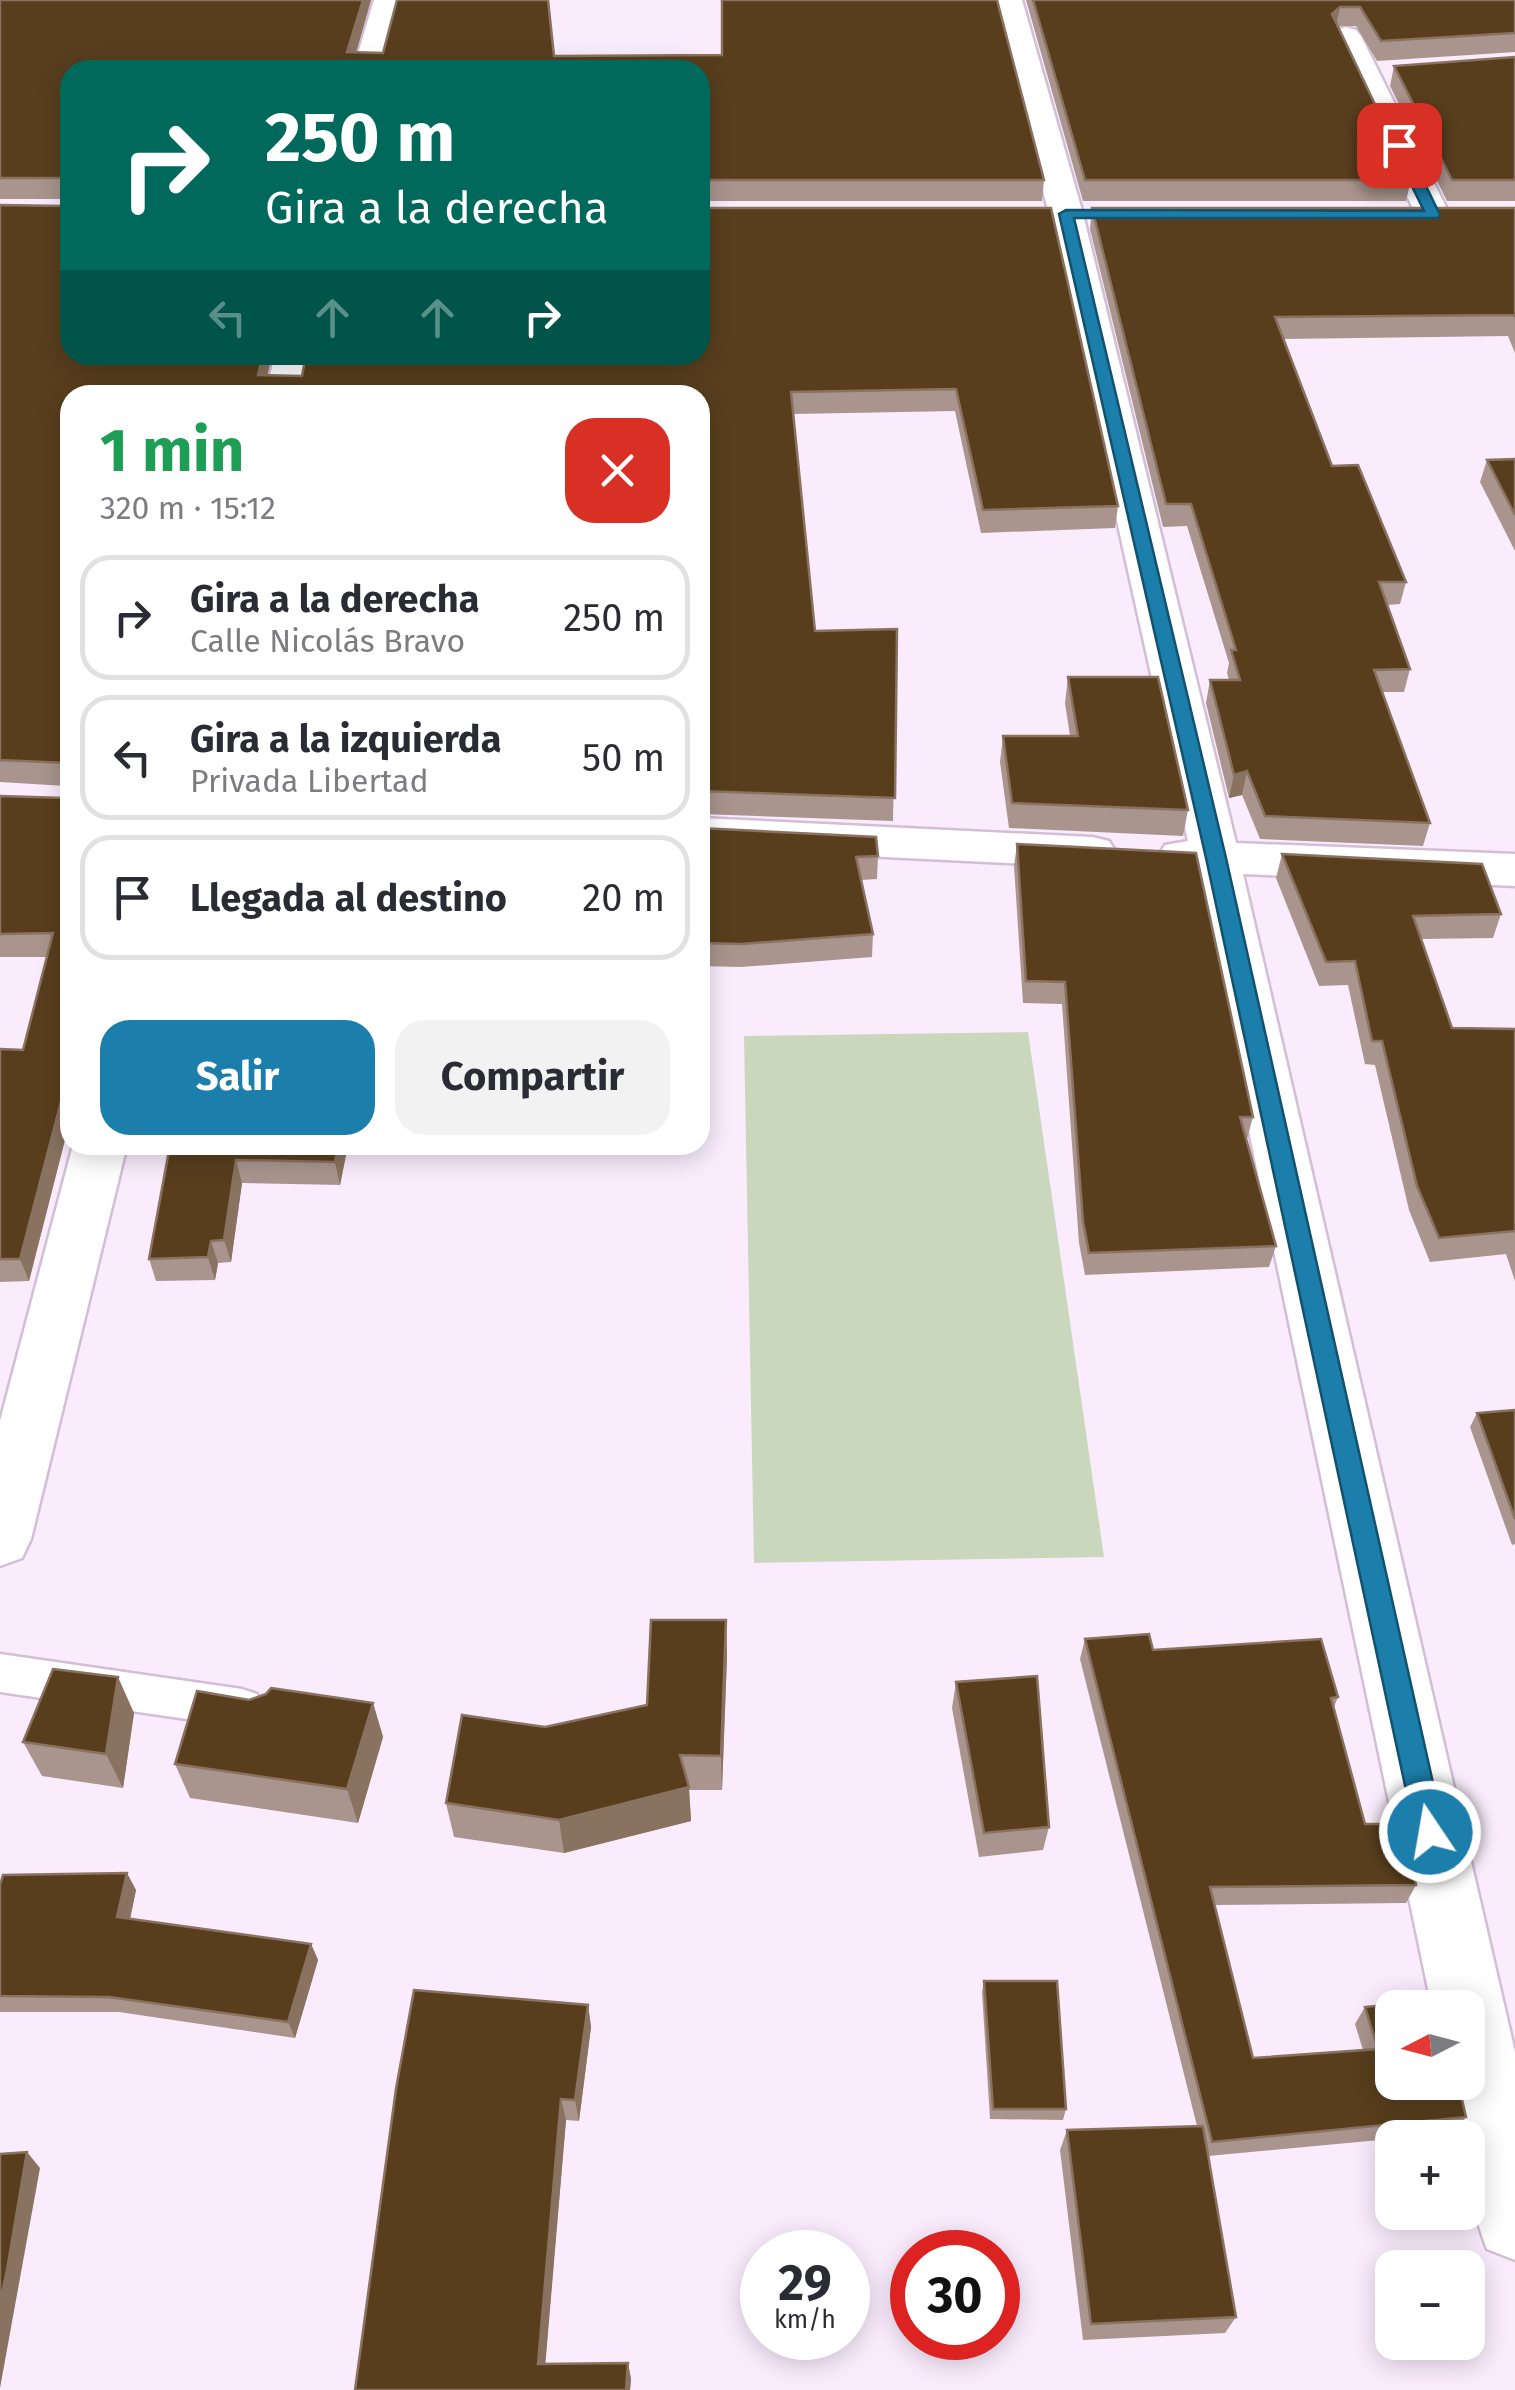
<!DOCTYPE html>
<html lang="es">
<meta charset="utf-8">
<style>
:root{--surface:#fff;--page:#f2f2f3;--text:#2b2b33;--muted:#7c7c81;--line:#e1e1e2;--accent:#1c7eaa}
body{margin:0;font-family:"Fira Sans",sans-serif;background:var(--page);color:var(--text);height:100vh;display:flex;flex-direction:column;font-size:38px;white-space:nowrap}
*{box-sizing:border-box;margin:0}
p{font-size:32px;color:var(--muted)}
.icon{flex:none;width:55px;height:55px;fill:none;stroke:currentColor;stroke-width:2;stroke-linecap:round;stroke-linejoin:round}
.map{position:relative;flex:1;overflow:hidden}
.drawer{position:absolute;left:60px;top:385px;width:650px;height:770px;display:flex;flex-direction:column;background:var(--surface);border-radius:30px;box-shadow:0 5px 25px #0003}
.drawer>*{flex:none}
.top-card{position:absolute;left:60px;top:60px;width:650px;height:305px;border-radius:30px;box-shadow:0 5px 25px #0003;background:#00695c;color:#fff;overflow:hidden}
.needle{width:65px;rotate:264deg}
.tools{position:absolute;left:1375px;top:1990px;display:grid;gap:20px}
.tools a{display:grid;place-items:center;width:110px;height:110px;border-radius:20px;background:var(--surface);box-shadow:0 5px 25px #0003;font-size:50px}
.speed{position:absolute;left:740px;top:2230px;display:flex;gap:20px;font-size:50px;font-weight:700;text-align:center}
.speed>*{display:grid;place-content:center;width:130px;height:130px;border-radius:50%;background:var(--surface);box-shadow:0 5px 25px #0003;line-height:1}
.speed small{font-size:25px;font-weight:400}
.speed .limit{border:15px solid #d22;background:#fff;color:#111}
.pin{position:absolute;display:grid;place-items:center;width:85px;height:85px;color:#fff;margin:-42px;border-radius:20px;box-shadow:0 5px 15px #0006}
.me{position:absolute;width:110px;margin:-55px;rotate:348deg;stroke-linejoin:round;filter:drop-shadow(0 0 8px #0008)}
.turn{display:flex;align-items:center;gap:35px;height:210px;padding:0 40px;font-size:45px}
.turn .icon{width:130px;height:130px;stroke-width:2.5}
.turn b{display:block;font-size:70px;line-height:85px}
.lanes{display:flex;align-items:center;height:95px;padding:0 40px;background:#0003;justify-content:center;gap:50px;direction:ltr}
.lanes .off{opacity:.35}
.round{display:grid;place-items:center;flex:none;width:105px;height:105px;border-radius:30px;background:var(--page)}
.head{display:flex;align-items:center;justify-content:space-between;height:170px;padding:0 40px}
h1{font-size:60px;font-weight:700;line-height:75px;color:#1e9e55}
.primary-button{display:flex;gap:20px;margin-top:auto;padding:20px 40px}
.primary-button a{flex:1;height:115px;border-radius:30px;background:var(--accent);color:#fff;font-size:40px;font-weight:700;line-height:115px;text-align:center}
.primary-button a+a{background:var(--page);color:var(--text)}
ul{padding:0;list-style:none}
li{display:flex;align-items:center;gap:30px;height:125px;margin:0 20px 15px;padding:0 20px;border:5px solid var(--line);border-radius:30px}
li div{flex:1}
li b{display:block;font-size:38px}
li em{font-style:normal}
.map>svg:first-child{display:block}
.green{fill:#c9d7bc}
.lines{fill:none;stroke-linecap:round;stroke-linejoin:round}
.service-casing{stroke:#d3bdd7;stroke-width:5}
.minor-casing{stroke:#d3bdd7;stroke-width:5}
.service{fill:#fff;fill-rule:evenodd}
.minor{fill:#fff;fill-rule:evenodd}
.wall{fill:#a9958d}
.shaded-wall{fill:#897260}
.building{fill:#583e1d;stroke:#897260;stroke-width:2.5}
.route{fill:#1c7eaa;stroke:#12526e;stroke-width:2.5}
</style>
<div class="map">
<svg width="1515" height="2390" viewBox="0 0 1515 2390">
<rect width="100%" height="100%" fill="#faecfd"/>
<path class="green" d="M1028 1032 1104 1557 754 1563 744 1036Z"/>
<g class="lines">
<defs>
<path id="service" d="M0 1654 242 1689 257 1694 263 1708 257 1722 242 1727 0 1692Z"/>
<g id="minor">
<path d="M374 0H402L383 70H353Z"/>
<path d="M994 0H1022L1083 214 1236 843 1515 854V886L1243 874 1515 2052V2260L1487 2249C1472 2211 1468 2178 1468 2138H1459L1447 2082H1468V2008H1432L1195 872 1165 867 1158 856 1165 845 1188 841 1049 214Z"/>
<path d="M1346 27 1356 30 1361 36 1450 215 1445 222H1421L1416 215 1331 36 1336 30Z"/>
<path d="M275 355H311L303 395H265Z"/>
<path d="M700 818 1092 837 1109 841 1116 852 1109 863 1092 867 700 848Z"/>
<path d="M73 1145H127L31 1539 22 1558 0 1566V1421Z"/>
</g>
</defs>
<use href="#service" class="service-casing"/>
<use href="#minor" class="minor-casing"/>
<use href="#service" class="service"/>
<use href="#minor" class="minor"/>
</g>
<g class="wall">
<path d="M0 0H371L356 53H383L397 0H548L554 56 722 55V0H997L1044 180 1042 201H700V70H70V355H272L267 375 302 376 306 355H700V208H1051L1118 506 1115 528 981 533 955 411 793 414 815 631 897 629 893 821 700 814V395H70V1120L29 1281 0 1282V1049L23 1050 47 957H0V796L65 798 66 786 0 782V205L65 206 69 202V199H0Z"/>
<path d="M1026 0H1515V52L1377 61 1356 26H1338L1411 180 1406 201H1083Z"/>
<path d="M1515 57V201H1447L1390 86 1394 66Z"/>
<path d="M1092 208H1515V353L1508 336 1283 339 1332 466 1406 582 1400 604 1387 605 1410 669 1404 692H1382L1430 823 1423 846 1260 839 1242 795 1229 798 1206 703 1210 680H1229L1227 673 1229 663 1187 526 1163 527 1090 229Z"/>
<path d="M1515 459V551L1480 482 1487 460Z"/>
<path d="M1068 677 1188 810 1183 836 1009 828 1000 762 1003 736H1070L1065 703Z"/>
<path d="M700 828 878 856 877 879 861 880 873 934 872 957 741 967 700 966Z"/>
<path d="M1017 844 1253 1117 1247 1139H1246L1276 1246 1269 1267 1085 1275 1079 1243 1062 1004 1023 1003 1014 866Z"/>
<path d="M1282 854 1501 914 1493 938 1421 939 1452 1028 1515 1029V1281L1506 1254 1430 1262 1409 1210 1375 1065 1365 1064 1348 985 1319 986 1276 878Z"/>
<path d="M170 1145H348L340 1185 242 1183 231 1262 218 1263 215 1280 156 1281 149 1259Z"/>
<path d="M1515 1410V1544L1512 1545 1470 1427 1477 1413Z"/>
<path d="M726 1620 727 1656 722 1790H689L691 1821 564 1853 454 1837 446 1803 545 1727 647 1705Z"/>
<path d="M1085 1639 1153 1650 1338 1697 1334 1707 1365 1824 1416 1885 1406 1903 1214 1905 1253 2058 1363 2050 1355 2024 1365 2007 1392 2008 1466 2117 1454 2133 1208 2156 1236 2317 1225 2333 1083 2340 1060 2150 1067 2130 1197 2126 1080 1659Z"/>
<path d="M956 1682 1049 1827 1043 1850 979 1857 952 1708Z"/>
<path d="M249 1700 373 1703 383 1737 358 1823 190 1798 175 1764Z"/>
<path d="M134 1713 123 1788 42 1776 23 1742Z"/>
<path d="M0 1885 136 1890 130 1919 311 1944 318 1960 295 2038 119 2012H0Z"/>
<path d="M984 1981 1066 2109 1063 2120 990 2119 982 1992Z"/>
<path d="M588 2005 591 2027 579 2121 566 2120 545 2363H628L631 2379 630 2390H355Z"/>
<path d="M1468 2013 1476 2062 1468 2074Z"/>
</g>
<g class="shaded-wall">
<path d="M363 0H371L351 70 347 52Z"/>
<path d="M1340 7 1336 26 1332 14Z"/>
<path d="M263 355H272L263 395 258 375Z"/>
<path d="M1247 771 1242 795 1229 798 1234 775Z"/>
<path d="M70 1067V1120L29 1281 20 1259Z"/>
<path d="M338 1145H348L340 1185 335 1162Z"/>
<path d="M236 1160 242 1183 231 1262 224 1240Z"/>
<path d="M211 1241 218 1263 215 1280 208 1257Z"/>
<path d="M726 1620 727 1656 722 1790 721 1756Z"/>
<path d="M118 1677 134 1713 123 1788 106 1754Z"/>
<path d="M373 1703 383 1737 358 1823 347 1789Z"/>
<path d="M689 1787 691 1821 564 1853 559 1820Z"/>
<path d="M127 1873 136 1890 127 1933 117 1917Z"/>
<path d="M311 1944 318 1960 295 2038 288 2022Z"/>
<path d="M588 2005 591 2027 579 2121 575 2100Z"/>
<path d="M561 2099 566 2120 544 2380 538 2364Z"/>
<path d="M27 2152 40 2168 0 2388V2303Z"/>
<path d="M628 2363 631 2379 630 2390H626Z"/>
</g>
<g class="building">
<path d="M0 0H363L347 52 383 53 397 0H548L554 56 722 55V0H997L1044 180H700V70H70V355H263L258 375 302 376 306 355H700V208H1051L1118 506 983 510 956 389 791 392 815 631 897 629 895 798 700 791V395H70V1067L20 1259H0V1049L23 1050 53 933 0 934V796L65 798 66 763 0 760V205L65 206 69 202V182L65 178H0Z"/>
<path d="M1033 0H1515V33L1381 41 1360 7H1340L1332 14 1411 180H1085Z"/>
<path d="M1515 57V180H1452L1394 66Z"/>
<path d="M1092 208H1515V317L1514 315 1275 317 1332 466 1358 465 1406 582H1379L1410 669 1374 670 1430 823 1265 816 1247 771 1234 775 1210 680H1240L1231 650H1236L1191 504H1166Z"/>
<path d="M1515 459V515L1487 460Z"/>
<path d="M1068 677H1158L1188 810 1012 803 1003 736H1078Z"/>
<path d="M700 828 876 837 878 856 856 857 873 934 741 944 700 943Z"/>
<path d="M1017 844 1196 853 1253 1117H1240L1276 1246 1089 1253 1083 1221 1065 982 1026 981Z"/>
<path d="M1282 854 1482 864 1501 914 1413 916 1452 1028 1515 1029V1231L1439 1238 1417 1186 1382 1041H1372L1355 961 1326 962Z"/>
<path d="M170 1145H338L335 1162 236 1160 224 1240 211 1241 208 1257 149 1259Z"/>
<path d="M1515 1410V1519L1477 1413Z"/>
<path d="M651 1620H726L721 1756 680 1755 689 1787 559 1820 446 1803 462 1715 545 1727 647 1705Z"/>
<path d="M1149 1634 1153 1650 1321 1639 1338 1697 1331 1698 1365 1824H1403L1416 1885 1210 1887 1253 2058 1378 2049 1365 2007 1462 1997 1466 2008H1392V2082H1458L1466 2117 1212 2142 1085 1639Z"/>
<path d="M53 1669 118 1677 106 1754 23 1742Z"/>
<path d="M1037 1676 1049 1827 984 1833 956 1682Z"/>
<path d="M271 1688 373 1703 347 1789 175 1764 197 1691 249 1700 266 1694Z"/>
<path d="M127 1873 117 1917 311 1944 288 2022 109 1997 0 1996V1885L3 1875Z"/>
<path d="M984 1981H1057L1066 2109H993Z"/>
<path d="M414 1990 588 2005 575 2100 561 2099 538 2364 628 2363 626 2390H355L396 2089Z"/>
<path d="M1468 2013 1476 2039V2062H1468Z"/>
<path d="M1203 2126 1236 2317 1091 2324 1067 2130Z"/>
<path d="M27 2152 7 2270 0 2303V2154Z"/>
</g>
<path class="route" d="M1399 141 1406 145 1440 215 1438 218H1074L1226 858 1444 1832 1440 1841 1430 1845 1419 1841 1415 1832 1206 858 1059 214 1066 210 1424 211 1392 145Z"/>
</svg>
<div class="tools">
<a><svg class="needle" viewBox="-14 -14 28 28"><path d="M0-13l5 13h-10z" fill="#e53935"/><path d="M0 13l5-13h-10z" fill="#7c7c81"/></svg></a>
<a>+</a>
<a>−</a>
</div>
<div class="speed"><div>29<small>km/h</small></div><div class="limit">30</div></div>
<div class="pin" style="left:1399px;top:145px;background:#d93025"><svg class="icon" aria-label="arrive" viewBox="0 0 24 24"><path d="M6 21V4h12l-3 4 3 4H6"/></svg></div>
<svg class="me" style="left:1430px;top:1832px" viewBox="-20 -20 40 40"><circle r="17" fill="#1c7eaa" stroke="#fff" stroke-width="3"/><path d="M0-11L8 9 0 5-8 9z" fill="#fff"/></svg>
<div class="top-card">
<div class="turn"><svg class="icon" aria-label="right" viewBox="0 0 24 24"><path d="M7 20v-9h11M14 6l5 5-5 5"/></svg><div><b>250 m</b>Gira a la derecha</div></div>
<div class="lanes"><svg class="icon off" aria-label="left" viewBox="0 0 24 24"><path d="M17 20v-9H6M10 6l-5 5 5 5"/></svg><svg class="icon off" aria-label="ahead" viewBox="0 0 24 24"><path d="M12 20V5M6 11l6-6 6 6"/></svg><svg class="icon off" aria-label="ahead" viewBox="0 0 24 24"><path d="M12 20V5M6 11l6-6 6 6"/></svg><svg class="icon" aria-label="right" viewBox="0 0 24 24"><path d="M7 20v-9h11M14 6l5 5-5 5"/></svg></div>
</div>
<section class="drawer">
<div class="head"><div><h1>1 min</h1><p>320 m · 15:12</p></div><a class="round" style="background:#d93025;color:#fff"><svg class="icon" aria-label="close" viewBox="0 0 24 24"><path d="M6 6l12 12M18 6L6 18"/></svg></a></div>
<ul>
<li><svg class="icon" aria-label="right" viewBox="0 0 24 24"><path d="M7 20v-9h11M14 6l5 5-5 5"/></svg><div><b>Gira a la derecha</b><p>Calle Nicolás Bravo</p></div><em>250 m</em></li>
<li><svg class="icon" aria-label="left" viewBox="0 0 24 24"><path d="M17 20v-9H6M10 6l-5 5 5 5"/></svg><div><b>Gira a la izquierda</b><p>Privada Libertad</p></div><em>50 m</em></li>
<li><svg class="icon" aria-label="arrive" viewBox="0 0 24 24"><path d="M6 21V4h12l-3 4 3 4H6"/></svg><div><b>Llegada al destino</b></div><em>20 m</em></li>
</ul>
<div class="primary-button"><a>Salir</a><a>Compartir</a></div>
</section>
</div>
